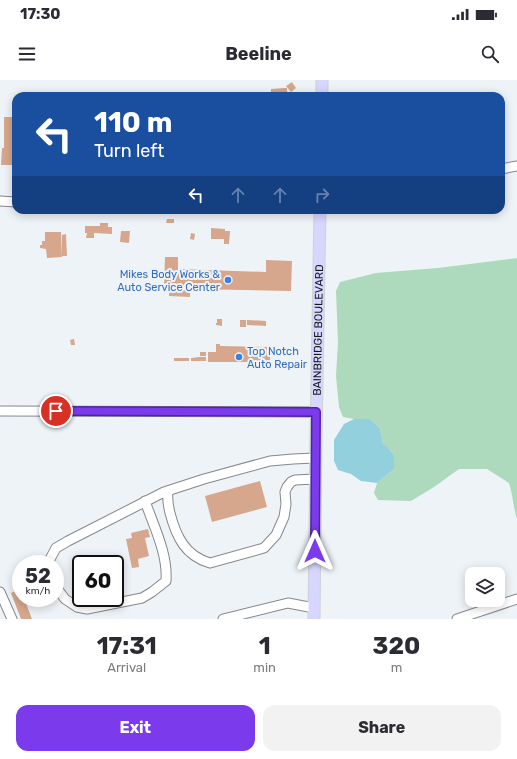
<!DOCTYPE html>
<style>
:root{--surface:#fff;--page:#f2f2f3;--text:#2b2b33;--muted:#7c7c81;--accent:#7c3aed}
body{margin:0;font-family:Rubik,sans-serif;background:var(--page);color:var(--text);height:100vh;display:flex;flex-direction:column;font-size:15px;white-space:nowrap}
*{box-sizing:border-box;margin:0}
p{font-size:13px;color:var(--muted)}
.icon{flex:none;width:22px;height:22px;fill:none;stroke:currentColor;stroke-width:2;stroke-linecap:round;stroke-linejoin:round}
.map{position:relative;height:539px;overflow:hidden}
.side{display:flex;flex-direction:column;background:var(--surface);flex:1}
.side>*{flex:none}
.hud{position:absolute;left:12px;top:12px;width:493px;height:122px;border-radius:12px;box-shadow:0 2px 10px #0003;background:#1a4fa0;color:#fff;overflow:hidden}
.controls{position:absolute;left:465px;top:487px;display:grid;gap:8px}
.controls a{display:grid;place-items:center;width:40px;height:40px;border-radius:8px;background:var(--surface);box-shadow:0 2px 10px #0003;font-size:20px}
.speed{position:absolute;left:12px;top:475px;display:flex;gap:8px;font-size:20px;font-weight:700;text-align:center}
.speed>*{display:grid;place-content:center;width:52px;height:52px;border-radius:50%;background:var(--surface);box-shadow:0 2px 10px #0003;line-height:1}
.speed small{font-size:10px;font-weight:400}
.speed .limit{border:2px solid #111;border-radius:6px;background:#fff;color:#111}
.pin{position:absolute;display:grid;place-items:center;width:34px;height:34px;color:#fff;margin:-17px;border:2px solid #fff;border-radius:50%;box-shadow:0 1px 4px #0007}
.me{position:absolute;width:44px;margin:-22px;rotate:0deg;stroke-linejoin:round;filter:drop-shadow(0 0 3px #0008)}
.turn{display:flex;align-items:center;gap:14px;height:84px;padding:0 16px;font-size:18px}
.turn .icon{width:52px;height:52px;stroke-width:2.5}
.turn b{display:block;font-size:28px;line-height:34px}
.lanes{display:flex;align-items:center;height:38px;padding:0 16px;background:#0003;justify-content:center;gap:20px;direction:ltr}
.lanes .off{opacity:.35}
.eta{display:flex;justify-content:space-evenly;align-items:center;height:68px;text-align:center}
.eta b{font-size:24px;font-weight:700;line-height:28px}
.primary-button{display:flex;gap:8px;margin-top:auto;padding:8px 16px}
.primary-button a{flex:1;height:46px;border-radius:12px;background:var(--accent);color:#fff;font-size:16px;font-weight:700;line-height:46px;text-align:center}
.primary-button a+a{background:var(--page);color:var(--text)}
.status{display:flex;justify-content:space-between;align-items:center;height:28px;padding:0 20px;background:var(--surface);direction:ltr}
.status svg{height:11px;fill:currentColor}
header{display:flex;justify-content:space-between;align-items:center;height:52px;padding:0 16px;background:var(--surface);font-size:18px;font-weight:700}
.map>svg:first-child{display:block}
.green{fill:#add9bc}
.water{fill:#92d0dd}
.building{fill:#d6a78d}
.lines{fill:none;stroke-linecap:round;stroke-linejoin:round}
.minor-casing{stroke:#84888d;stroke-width:11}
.major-casing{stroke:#d0d1d1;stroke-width:13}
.minor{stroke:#fff;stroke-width:9}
.major{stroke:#d6d6fe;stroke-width:11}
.route-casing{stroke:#51269a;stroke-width:10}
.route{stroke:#7c3aed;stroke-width:7}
.shop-dot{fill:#3f7fe0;stroke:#eef3f8;stroke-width:1.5}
.labels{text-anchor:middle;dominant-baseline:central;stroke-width:4;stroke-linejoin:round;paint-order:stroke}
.shop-label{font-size:11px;fill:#366cbe;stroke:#eef3f8;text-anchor:end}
.street-label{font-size:11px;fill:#16181a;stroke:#eef3f8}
</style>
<div class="status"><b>17:30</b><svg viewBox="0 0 49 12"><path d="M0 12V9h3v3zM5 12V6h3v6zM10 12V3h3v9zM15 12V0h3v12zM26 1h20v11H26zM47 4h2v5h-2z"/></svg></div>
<header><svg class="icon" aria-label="menu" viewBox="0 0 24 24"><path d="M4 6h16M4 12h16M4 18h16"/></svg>Beeline<svg class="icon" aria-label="search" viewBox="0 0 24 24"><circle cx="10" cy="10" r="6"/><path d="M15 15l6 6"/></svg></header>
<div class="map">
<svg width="517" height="539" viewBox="0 0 517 539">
<rect width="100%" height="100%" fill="#eef3f8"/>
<path class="green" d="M517 178V439C513 427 513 415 509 403L487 389H459L434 407 411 421 378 420 374 413 377 403 394 389 392 372 383 364 380 348 370 339H354L343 337 339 327 336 296 338 262 336 211 340 202 376 193 438 188Z"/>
<path class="water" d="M354 339H370L380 348 383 364C394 373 395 374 394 389L377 403 361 401 351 394 338 390 334 381V360L344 344Z"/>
<g class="building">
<path d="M292 2 296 8 291 12 286 6Z"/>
<path d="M284 8H287V16H271V9Z"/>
<path d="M4 37H16V85H1L2 68H4Z"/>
<path d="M167 139H174V143H166Z"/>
<path d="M100 143H108V147H112V154L94 153V158H86L87 153H85V146H100Z"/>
<path d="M211 148 225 149V151H230L229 164H224V159H211Z"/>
<path d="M121 151H130L129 163 120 162Z"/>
<path d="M45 152H61L62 177 47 178 46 169 40 168V165H42V161H45Z"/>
<path d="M191 153 195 154 194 160 190 159Z"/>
<path d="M66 154 67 176H62V155Z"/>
<path d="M165 177H178V189L266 192V180L292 181 291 211 190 209V217L169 216V208H164Z"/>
<path d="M217 239H222V246L216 245V243H217Z"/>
<rect x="240" y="240" width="6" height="7"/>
<path d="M247 240 266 241V246L247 245Z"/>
<path d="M74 259 75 265H71L70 260Z"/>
<path d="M216 264H220V266L270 267V283H269V285H263V282H208V272H216Z"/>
<rect x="200" y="272" width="6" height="4"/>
<path d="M200 277H206V281H191V278Z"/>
<rect x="174" y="278" width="15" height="3"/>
<path d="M260 401 267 427 212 442 205 416Z"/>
<path d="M148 449 150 457 145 458 149 476 138 479 139 487 132 488 126 459 132 458 131 453Z"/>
<path d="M20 509 21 518H24L32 539H21L11 513Z"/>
</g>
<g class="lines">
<defs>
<g id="minor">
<path d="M501 89 517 86"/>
<path d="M0 121 16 122"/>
<path d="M0 331 316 332"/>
<path d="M168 411C167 419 168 425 170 433 176 456 185 476 210 483L264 468 276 455 284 437 286 424 285 412 287 407 291 402 295 400 315 399"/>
<path d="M50 484 49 481 56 468 68 461 164 412 204 399 270 381 293 379 315 378"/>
<path d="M55 503 56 507 65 519 77 527 87 529 142 518 152 512 166 501C168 474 154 447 145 421"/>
<path d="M0 512 12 539"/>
<path d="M223 539 288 523 314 528"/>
<path d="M457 539 517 519"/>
</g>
<g id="major">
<path d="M322 16V0"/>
<path id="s1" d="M314 539 316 357 320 130"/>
</g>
</defs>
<use href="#minor" class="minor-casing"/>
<use href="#major" class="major-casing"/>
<use href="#minor" class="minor"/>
<use href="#major" class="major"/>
</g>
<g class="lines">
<defs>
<path id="route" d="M56 331 316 332 315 471"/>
</defs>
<use href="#route" class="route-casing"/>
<use href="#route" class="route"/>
</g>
<g class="shop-dot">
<circle cx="228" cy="200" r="4"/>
<circle cx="239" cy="277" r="4"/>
</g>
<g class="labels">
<g class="shop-label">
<text x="220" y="194">Mikes Body Works &amp;<tspan x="220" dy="13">Auto Service Center</tspan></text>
<text x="247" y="271" text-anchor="start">Top Notch<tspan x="247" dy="13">Auto Repair</tspan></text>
</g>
<g class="street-label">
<text stroke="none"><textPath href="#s1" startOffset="289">BAINBRIDGE BOULEVARD</textPath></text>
</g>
</g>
</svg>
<div class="controls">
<a><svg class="icon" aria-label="layers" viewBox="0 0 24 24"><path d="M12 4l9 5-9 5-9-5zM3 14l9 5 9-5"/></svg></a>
</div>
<div class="speed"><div>52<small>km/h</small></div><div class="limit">60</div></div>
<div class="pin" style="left:56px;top:331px;background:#d93025"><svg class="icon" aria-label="arrive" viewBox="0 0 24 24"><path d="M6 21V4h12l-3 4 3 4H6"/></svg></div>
<svg class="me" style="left:315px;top:471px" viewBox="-20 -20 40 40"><path d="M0-17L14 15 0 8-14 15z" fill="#7c3aed" stroke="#fff" stroke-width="4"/></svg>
<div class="hud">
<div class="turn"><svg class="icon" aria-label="left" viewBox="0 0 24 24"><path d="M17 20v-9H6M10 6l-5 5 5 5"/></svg><div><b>110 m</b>Turn left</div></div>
<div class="lanes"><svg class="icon" aria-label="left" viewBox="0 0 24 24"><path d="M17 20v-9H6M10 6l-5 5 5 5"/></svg><svg class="icon off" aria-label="ahead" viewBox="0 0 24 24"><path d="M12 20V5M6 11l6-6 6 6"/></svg><svg class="icon off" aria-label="ahead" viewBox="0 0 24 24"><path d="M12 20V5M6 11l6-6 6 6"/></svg><svg class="icon off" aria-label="right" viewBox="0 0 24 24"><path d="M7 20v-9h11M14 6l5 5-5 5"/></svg></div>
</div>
</div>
<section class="side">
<div class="eta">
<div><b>17:31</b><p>Arrival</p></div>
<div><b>1</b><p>min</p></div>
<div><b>320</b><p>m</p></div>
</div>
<div class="primary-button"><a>Exit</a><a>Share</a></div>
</section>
